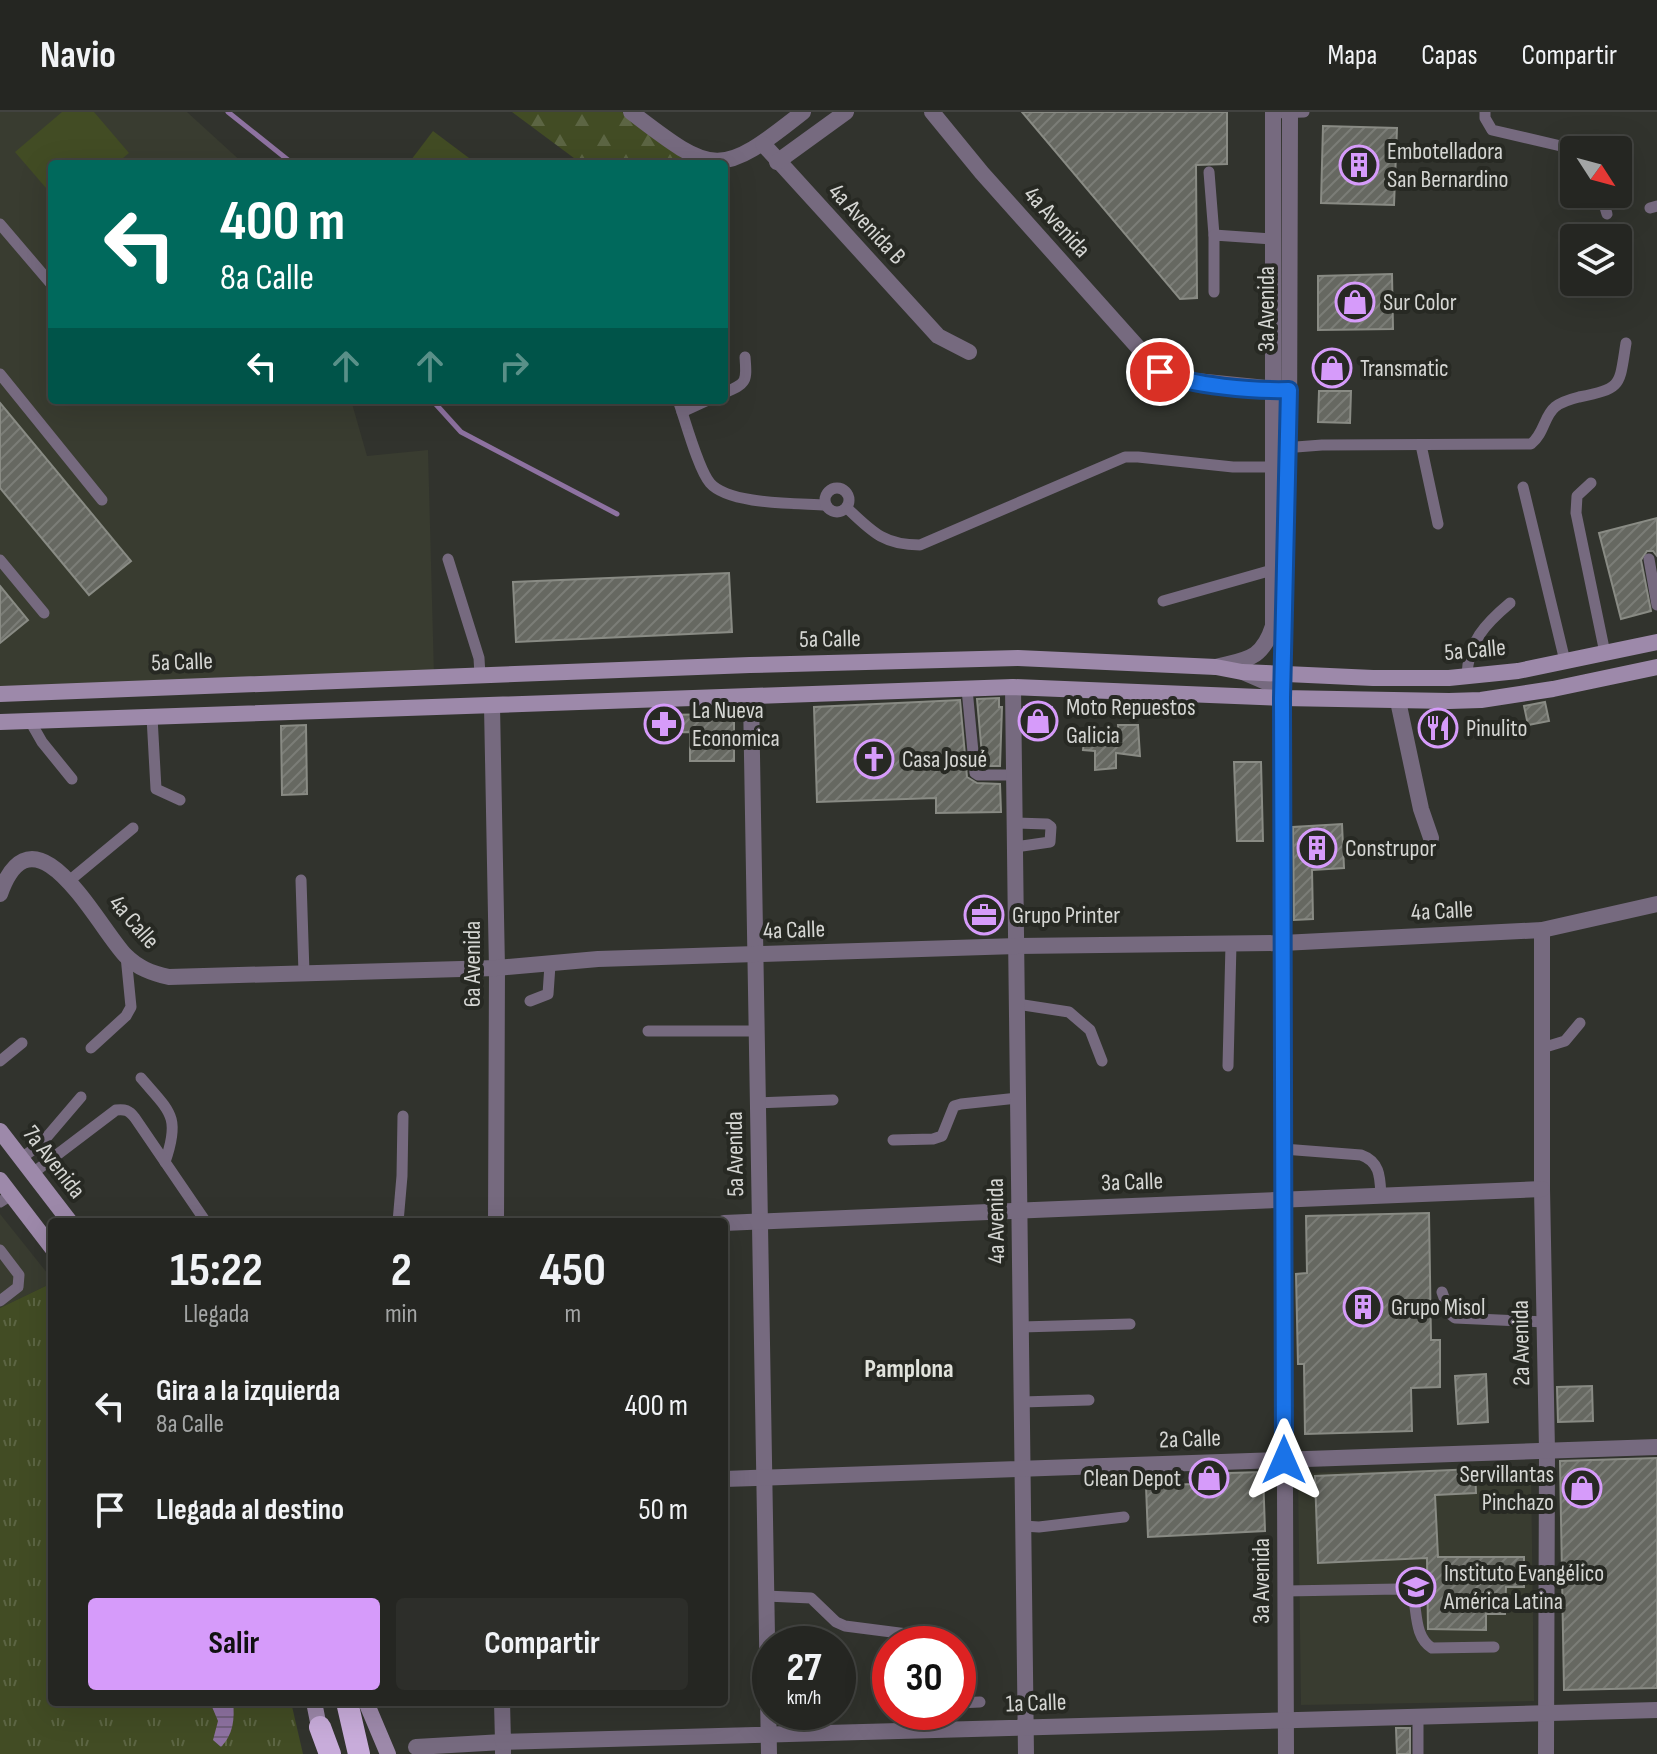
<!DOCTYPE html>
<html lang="es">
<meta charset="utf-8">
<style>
:root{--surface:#252622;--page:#2d2e2a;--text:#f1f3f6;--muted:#a3a5a5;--line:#424340;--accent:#d69bfa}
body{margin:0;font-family:"Sofia Sans Condensed",sans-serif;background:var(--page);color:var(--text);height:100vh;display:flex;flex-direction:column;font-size:30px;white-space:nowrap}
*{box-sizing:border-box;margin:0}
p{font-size:26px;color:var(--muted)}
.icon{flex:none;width:44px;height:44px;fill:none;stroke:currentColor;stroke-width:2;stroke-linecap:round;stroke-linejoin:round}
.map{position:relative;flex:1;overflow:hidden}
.panel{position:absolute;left:48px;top:1106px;width:680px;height:488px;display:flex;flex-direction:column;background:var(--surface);border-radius:8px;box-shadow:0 8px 32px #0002,0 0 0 2px var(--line)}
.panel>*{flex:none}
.banner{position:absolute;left:48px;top:48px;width:680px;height:244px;border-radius:8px;box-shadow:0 8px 32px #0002,0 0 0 2px var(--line);background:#00695c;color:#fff;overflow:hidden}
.needle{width:52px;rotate:126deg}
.fabs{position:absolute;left:1560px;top:24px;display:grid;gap:16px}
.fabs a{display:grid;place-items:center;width:72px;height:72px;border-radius:8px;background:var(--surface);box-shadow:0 8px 32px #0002,0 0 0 2px var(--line);font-size:40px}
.speed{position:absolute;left:752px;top:1514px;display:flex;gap:16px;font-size:40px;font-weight:700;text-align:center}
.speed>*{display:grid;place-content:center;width:104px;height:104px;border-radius:50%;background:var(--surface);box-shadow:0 8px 32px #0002,0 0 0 2px var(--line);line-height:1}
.speed small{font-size:20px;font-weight:400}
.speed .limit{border:12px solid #d22;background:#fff;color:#111}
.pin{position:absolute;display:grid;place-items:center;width:68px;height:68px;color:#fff;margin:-34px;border:4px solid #fff;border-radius:50%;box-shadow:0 2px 8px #0007}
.me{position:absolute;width:88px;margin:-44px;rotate:0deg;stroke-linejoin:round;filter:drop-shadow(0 0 6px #0008)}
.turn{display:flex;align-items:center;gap:28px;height:168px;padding:0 40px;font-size:36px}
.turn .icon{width:104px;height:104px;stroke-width:2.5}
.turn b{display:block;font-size:56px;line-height:68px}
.lanes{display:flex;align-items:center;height:76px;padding:0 40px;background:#0003;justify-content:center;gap:40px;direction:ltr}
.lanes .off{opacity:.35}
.eta{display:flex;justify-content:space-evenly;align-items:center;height:136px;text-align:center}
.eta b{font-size:48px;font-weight:700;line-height:56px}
.cta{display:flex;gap:16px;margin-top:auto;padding:16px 40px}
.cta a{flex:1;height:92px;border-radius:8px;background:var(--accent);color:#111;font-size:32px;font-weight:700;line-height:92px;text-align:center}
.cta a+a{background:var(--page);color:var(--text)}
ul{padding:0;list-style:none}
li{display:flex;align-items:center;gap:24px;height:104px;padding:0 40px}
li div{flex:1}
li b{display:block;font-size:30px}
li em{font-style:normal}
header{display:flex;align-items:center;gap:48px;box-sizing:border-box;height:112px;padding:0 40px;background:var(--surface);border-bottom:2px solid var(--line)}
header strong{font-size:38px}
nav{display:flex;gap:44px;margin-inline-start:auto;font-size:28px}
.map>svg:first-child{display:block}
.built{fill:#393c30}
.grass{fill:url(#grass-tufts)}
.forest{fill:url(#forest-firs)}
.pitch{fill:#424c24}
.water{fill:url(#water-rules)}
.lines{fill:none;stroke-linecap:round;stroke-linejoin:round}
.stream{stroke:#8e72a1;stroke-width:5}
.building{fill:url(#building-hatch);stroke:#898b84;stroke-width:2}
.service{stroke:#766a7f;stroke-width:11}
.minor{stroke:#766a7f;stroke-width:16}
.tertiary{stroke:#766a7f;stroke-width:16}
.secondary{stroke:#9d89aa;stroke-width:16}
.trunk{stroke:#c8acda;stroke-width:22}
.route-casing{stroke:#114b97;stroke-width:20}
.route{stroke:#1a73e8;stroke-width:14}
.labels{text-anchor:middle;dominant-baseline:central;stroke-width:8;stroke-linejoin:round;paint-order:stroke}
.poi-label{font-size:24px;fill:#d5d6d3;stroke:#272923;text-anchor:start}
.street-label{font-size:24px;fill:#d5d6d3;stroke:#272923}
.neighbourhood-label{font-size:26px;font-weight:bold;fill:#e1e3dc;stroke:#272923}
</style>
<header>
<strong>Navio</strong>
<nav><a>Mapa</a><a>Capas</a><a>Compartir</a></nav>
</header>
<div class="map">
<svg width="1657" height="1642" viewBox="0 0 1657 1642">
<defs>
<pattern id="grass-tufts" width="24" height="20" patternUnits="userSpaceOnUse" patternTransform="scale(2)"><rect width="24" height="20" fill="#424c24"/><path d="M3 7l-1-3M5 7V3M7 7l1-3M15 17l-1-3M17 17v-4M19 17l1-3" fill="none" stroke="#5c6543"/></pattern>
<pattern id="forest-firs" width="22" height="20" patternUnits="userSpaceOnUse" patternTransform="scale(2)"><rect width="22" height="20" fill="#424c24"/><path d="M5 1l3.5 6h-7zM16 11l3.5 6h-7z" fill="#5c6543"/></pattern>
<pattern id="water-rules" width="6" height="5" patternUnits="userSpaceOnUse" patternTransform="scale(2)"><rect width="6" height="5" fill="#8e72a1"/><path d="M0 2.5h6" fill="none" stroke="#73607f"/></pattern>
<pattern id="building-hatch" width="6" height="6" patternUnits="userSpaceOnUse" patternTransform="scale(2)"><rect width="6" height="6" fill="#666861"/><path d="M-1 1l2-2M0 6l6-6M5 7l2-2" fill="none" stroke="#7b7d77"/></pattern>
</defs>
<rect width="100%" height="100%" fill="#31332d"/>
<g class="built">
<path d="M0 0H187L244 52H52V288H351L367 344 428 338 434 563 0 577Z"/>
<path d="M0 1102 52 1167V1171L0 1196Z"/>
<path d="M1531 1356 1534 1589 1301 1593 1298 1361Z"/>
</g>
<path class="grass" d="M52 1171V1590H291L303 1642H0V1196Z"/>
<path class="forest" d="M512 0H622L690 52H582Z"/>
<g class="pitch">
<path d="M62 0H94L129 41 116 52H52V83L15 40Z"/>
<path d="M433 19 477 52H408Z"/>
</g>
<path class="water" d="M210 1590H233C235 1607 233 1623 221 1635L213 1628 218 1609Z"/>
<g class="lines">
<g class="stream">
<path d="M228 0 293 52"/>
<path d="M432 288 461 320 617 402"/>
</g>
</g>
<g class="building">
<path d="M1022 0H1227V52L1196 53 1197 186 1180 187Z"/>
<path d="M1323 14 1397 16 1394 93 1321 91Z"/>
<path d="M1392 162 1393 217 1318 218V164Z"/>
<path d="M1319 279H1351L1350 311 1318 310Z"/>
<path d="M0 291 131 449 89 483 0 376Z"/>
<path d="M1657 406V444L1653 439H1647L1641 448 1651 499 1621 507 1599 421Z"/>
<path d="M729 461 732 520 516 530 513 470Z"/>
<path d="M0 474 28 508 0 531Z"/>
<path d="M999 586V595H1002L1000 654H983L977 587Z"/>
<path d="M960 588 967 665 977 671 1000 672 1001 700 936 701V686L817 690 814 595Z"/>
<path d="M1545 590 1549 609 1528 613 1524 594Z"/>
<path d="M1024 595H1052V622H1025Z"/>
<path d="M734 602V649H690V620L656 621V603Z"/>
<path d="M1450 603 1453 624 1426 627 1423 608Z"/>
<path d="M306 613 307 682 282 683 281 614Z"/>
<path d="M1118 613H1138L1140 644 1116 641V656L1095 658V639L1083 638 1084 629 1119 628Z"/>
<path d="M1234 650H1261L1263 729H1237Z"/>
<path d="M1342 712 1344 756 1312 758 1313 807 1294 808 1293 715Z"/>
<path d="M1429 1101 1431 1228H1440V1275L1411 1276 1412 1319 1305 1322 1304 1252H1298L1296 1162 1307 1161 1306 1104Z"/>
<path d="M1486 1262 1488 1310 1458 1312 1455 1264Z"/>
<path d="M1592 1274 1593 1309 1558 1310 1557 1275Z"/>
<path d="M1657 1346V1576L1564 1578 1560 1349Z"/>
<path d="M1475 1357 1476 1381 1435 1383 1438 1445H1524V1475H1506L1505 1502H1486V1518L1428 1517 1427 1446 1318 1451 1315 1364Z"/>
<path d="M1263 1360 1265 1419 1148 1425 1146 1374 1193 1372 1192 1362Z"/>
<path d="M1396 1616H1410V1642H1397Z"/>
</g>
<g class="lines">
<g class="service">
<path d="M1485 0V6L1492 18 1578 38"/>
<path d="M1273 1 1304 0"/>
<path d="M1209 60 1214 123"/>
<path d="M1601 82 1607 102"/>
<path d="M1650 96 1657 94"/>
<path d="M0 112 52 173"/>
<path d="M1214 180V123L1273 127"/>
<path d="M0 262 102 388"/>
<path d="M724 281C747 271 747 270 745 245"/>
<path d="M678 288C685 307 698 357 710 371 729 393 797 391 826 393"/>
<path d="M682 300 708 288"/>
<path d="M1421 333 1438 412"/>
<path d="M1283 336 1322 333 1531 332C1544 322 1544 304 1555 295 1561 290 1571 287 1579 285 1623 276 1619 274 1626 231"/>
<path d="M1591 371 1577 384 1576 401 1605 541"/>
<path d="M1523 375 1565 549"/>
<circle cx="837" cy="388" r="12"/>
<path d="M847 396C872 420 884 433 920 433L1125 345H1138L1233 355H1273"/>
<path d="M448 447 479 546 480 563"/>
<path d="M1649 447 1657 493"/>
<path d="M0 448 44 501"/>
<path d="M1163 489 1272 458"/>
<path d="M1467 564C1468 530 1485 512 1510 491"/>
<path d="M967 577 975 661 978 663H1015"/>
<path d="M152 605 156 677 180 688"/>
<path d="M30 609 42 630 72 667"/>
<path d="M1015 711 1047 712 1051 715 1050 730 1015 735"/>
<path d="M301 768 304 861"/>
<path d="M69 769 133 716"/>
<path d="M530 889 548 882 550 853"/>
<path d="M1017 892 1069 900 1090 918 1102 949"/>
<path d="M648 919H757"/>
<path d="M91 936 126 904 131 895 126 844"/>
<path d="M1542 936 1565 929 1580 911"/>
<path d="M0 949 22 931"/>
<path d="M1228 954 1231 832"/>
<path d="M141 966C170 1000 181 1004 165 1050"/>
<path d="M758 991 833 988"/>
<path d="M893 1028 933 1027 942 1024 954 994 961 992 1018 986"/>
<path d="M1283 1037 1361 1043C1381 1050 1380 1067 1381 1085"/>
<path d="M21 1046 40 1033 81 985"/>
<path d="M33 1061 116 998C125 997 129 998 135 1006L206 1110"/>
<path d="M0 1090 11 1083"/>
<path d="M398 1110 402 1064 403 1004"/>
<path d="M0 1138 19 1163 18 1175 0 1189"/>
<path d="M1442 1180 1450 1202 1455 1206 1544 1210"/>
<path d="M1021 1215 1130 1212"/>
<path d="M1022 1290 1089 1288"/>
<path d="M1023 1414 1039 1415 1124 1405"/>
<path d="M1285 1479 1399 1477 1414 1488C1417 1505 1416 1526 1432 1536L1494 1535"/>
<path d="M766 1484 811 1486 836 1510 845 1514 915 1523 920 1524 923 1532"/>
<path d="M958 1591 980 1590"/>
<path d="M1418 1605V1642"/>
</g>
<g class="minor">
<path d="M631 0C714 64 720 66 803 0"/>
<path d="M932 0 982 61 1160 260 1176 267 1286 278"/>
<path d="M763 32 938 224 969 240"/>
<path d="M777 50 846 0"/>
<path d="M1245 561 1275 574 1282 586 1286 1642"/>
<path d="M1013 575 1026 1642"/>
<path d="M751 585 769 1642"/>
<path d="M1398 589 1421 697 1431 726"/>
<path d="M492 594 497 856 496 1110"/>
<path d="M0 782C34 687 97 813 125 843 138 856 151 861 169 865L497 856 598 847 1017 834 1282 831 1542 818 1657 792"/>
<path d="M1542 818V1077L1547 1339 1546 1642"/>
<path d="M724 1111 1542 1077"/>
<path d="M416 1635 503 1630V1642"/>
</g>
<g class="tertiary">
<path d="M1216 555C1247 547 1262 548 1273 514V0"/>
<path d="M1282 586 1289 337 1290 0"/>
<path d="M724 1367 1657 1335"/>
<path d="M502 1590 503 1630 1657 1598"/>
</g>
<g class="secondary">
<path d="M0 582 750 553 1018 546 1216 555 1242 560 1373 566H1449L1518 559 1657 530"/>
<path d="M0 610 1013 575 1282 586 1449 589 1481 588 1553 577 1657 555"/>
<path d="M0 1019 70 1110"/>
<path d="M0 1068 52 1136"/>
<path d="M314 1590 321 1625"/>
<path d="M366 1590 388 1642"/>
</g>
<g class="trunk">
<path d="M347 1590 359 1642"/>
<path d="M320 1615 330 1642"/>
</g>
</g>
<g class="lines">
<defs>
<path id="route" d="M1160 260C1192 274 1254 279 1289 278L1282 586 1284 1348"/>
</defs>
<use href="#route" class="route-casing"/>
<use href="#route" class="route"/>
</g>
<defs>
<symbol id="building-ring" viewBox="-11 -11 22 22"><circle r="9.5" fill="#272923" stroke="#d69bfa" stroke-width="1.5"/><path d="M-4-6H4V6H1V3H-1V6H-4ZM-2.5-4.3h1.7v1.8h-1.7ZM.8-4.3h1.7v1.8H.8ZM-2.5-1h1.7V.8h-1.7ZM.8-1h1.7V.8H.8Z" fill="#d69bfa"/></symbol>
<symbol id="shop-ring" viewBox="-11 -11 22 22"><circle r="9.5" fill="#272923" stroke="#d69bfa" stroke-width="1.5"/><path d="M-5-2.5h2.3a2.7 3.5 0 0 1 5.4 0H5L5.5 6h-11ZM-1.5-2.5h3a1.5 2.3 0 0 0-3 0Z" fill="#d69bfa"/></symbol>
<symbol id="pharmacy-ring" viewBox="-11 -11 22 22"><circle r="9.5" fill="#272923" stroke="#d69bfa" stroke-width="1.5"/><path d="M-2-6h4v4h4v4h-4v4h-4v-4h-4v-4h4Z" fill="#d69bfa"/></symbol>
<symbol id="restaurant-ring" viewBox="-11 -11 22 22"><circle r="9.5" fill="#272923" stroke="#d69bfa" stroke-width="1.5"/><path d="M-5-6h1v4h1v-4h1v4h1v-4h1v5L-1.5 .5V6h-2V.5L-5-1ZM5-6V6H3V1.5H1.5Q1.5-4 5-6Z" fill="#d69bfa"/></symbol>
<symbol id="church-ring" viewBox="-11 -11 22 22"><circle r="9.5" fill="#272923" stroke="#d69bfa" stroke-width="1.5"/><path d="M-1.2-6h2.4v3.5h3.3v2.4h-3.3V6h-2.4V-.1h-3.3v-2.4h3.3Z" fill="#d69bfa"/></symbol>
<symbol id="office-ring" viewBox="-11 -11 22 22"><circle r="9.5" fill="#272923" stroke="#d69bfa" stroke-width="1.5"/><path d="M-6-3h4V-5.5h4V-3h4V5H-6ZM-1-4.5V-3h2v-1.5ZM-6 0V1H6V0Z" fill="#d69bfa"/></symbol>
<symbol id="school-ring" viewBox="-11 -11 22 22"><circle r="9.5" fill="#272923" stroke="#d69bfa" stroke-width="1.5"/><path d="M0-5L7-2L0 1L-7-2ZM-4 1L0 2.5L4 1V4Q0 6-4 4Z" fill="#d69bfa"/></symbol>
</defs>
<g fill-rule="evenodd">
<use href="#building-ring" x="1337" y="31" width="44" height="44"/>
<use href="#shop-ring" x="1333" y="168" width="44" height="44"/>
<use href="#shop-ring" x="1310" y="234" width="44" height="44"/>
<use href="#shop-ring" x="1016" y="587" width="44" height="44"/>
<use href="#pharmacy-ring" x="642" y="590" width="44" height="44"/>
<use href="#restaurant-ring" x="1416" y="594" width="44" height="44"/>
<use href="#church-ring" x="852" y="625" width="44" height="44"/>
<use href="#building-ring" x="1295" y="714" width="44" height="44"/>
<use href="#office-ring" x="962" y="781" width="44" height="44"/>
<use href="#building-ring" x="1341" y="1173" width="44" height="44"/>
<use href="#shop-ring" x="1187" y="1344" width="44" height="44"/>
<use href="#shop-ring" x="1560" y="1354" width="44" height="44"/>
<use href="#school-ring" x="1394" y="1453" width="44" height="44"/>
</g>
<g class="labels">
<g class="poi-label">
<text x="1387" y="39">Embotelladora<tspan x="1387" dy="28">San Bernardino</tspan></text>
<text x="1383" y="190">Sur Color</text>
<text x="1360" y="256">Transmatic</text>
<text x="1066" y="595">Moto Repuestos<tspan x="1066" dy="28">Galicia</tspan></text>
<text x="692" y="598">La Nueva<tspan x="692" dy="28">Economica</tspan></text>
<text x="1466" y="616">Pinulito</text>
<text x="902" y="647">Casa Josué</text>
<text x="1345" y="736">Construpor</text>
<text x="1012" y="803">Grupo Printer</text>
<text x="1391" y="1195">Grupo Misol</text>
<text x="1554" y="1362" text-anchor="end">Servillantas<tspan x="1554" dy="28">Pinchazo</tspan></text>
<text x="1181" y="1366" text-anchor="end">Clean Depot</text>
<text x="1444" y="1461">Instituto Evangélico<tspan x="1444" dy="28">América Latina</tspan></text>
</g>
<g class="street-label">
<text transform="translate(1057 110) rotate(48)">4a Avenida</text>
<text transform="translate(867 112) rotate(47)">4a Avenida B</text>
<text transform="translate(1266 197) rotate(-90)">3a Avenida</text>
<text transform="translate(830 527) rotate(-1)">5a Calle</text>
<text transform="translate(1475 538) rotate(-5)">5a Calle</text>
<text transform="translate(182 550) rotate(-2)">5a Calle</text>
<text transform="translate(1442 799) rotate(-3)">4a Calle</text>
<text transform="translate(134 810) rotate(49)">4a Calle</text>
<text transform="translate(794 818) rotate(-2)">4a Calle</text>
<text transform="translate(472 852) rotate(-90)">6a Avenida</text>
<text transform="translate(735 1042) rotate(-91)">5a Avenida</text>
<text transform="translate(54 1050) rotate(52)">7a Avenida</text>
<text transform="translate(1132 1070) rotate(-2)">3a Calle</text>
<text transform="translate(996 1109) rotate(-91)">4a Avenida</text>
<text transform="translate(1521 1231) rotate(-91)">2a Avenida</text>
<text transform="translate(1190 1327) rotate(-2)">2a Calle</text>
<text transform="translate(1261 1469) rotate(-90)">3a Avenida</text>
<text transform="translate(1036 1591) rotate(-2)">1a Calle</text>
</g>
<g class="neighbourhood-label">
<text x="909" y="1257">Pamplona</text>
</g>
</g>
</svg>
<div class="fabs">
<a><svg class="needle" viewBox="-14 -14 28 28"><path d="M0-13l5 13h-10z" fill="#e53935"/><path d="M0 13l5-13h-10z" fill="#a3a5a5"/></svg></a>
<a><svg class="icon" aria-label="layers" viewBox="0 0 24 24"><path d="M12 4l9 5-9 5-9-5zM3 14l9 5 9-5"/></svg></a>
</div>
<div class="speed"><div>27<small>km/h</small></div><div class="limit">30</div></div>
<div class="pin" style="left:1160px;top:260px;background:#d93025"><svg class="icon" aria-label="arrive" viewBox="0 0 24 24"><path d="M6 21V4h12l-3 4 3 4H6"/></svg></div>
<svg class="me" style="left:1284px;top:1348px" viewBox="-20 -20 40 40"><path d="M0-17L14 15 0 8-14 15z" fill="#1a73e8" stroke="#fff" stroke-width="4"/></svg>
<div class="banner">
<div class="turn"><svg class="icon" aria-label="left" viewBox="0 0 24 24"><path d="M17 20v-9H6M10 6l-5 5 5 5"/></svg><div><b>400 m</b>8a Calle</div></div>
<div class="lanes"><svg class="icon" aria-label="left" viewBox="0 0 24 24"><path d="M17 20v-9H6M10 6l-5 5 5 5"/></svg><svg class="icon off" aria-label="ahead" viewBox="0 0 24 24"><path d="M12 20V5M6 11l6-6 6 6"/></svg><svg class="icon off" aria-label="ahead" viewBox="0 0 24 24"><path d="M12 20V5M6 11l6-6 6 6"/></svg><svg class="icon off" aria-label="right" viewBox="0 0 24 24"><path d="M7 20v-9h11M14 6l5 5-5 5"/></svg></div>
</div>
<section class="panel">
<div class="eta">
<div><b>15:22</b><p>Llegada</p></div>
<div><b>2</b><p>min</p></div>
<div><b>450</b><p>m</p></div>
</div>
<ul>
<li><svg class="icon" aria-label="left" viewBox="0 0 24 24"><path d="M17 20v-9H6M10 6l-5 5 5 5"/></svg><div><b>Gira a la izquierda</b><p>8a Calle</p></div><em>400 m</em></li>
<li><svg class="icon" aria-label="arrive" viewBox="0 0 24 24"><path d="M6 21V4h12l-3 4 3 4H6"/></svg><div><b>Llegada al destino</b></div><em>50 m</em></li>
</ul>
<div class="cta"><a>Salir</a><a>Compartir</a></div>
</section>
</div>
